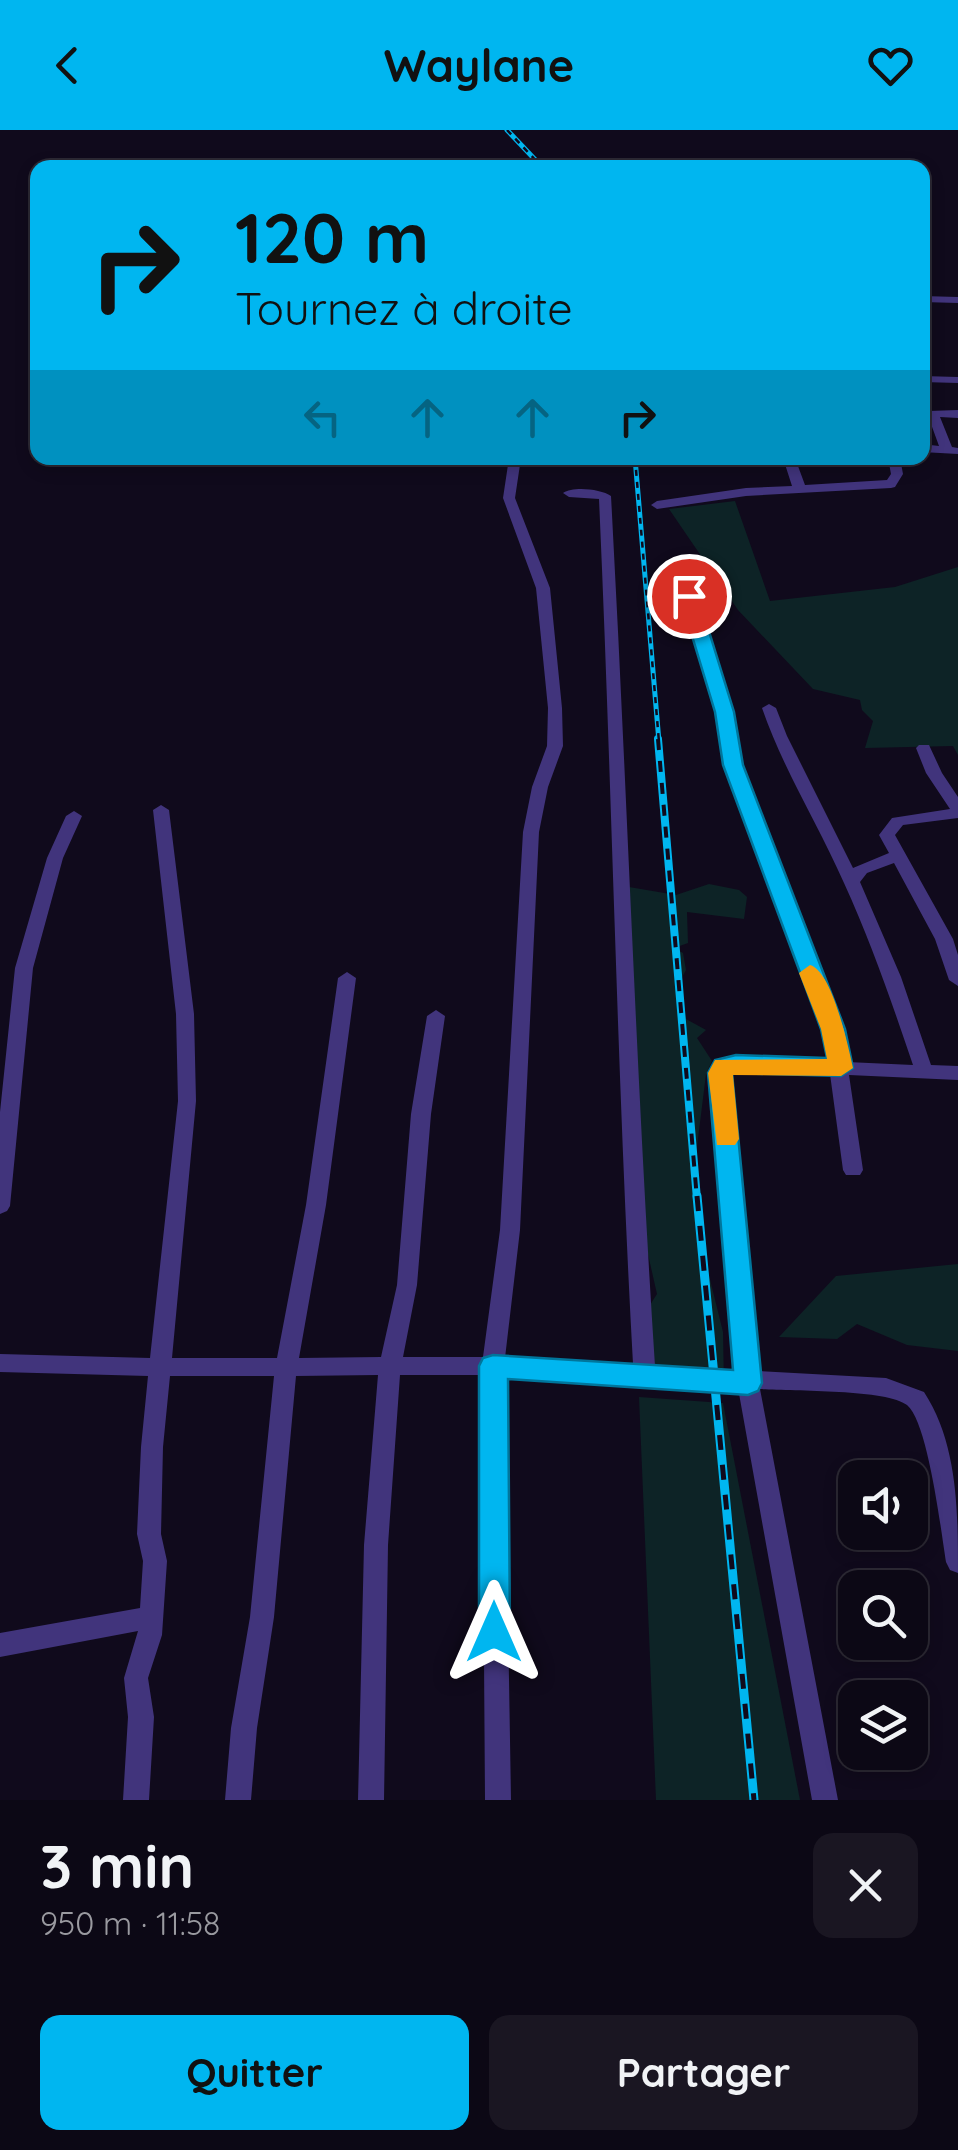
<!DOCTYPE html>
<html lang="fr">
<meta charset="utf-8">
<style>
:root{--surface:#0c0815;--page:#1a1622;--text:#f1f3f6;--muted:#9a9aa0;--line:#2c2934;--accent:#00b6f0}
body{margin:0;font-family:Quicksand,sans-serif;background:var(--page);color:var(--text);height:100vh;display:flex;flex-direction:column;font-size:38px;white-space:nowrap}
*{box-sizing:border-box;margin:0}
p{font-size:32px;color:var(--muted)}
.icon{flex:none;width:55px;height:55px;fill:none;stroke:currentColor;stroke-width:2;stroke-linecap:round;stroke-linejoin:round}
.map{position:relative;height:1670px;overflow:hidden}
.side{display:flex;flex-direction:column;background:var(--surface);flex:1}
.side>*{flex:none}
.guide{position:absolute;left:30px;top:30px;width:900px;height:305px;border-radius:20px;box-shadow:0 5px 15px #0003,0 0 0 2px var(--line);background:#00b6f0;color:#111;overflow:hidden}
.fabs{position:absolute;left:838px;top:1330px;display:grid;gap:20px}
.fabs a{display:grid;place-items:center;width:90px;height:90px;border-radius:20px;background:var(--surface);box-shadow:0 5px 15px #0003,0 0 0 2px var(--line);font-size:50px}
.pin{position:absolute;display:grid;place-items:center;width:85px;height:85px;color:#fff;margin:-42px;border:5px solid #fff;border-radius:50%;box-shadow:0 2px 10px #0007}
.me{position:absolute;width:110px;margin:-55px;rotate:0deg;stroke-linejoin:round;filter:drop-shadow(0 0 8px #0008)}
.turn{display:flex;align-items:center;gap:35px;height:210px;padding:0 40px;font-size:45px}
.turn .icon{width:130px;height:130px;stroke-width:2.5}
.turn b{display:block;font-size:70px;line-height:85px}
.lanes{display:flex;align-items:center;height:95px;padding:0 40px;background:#0003;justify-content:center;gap:50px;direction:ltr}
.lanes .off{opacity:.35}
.round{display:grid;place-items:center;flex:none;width:105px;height:105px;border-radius:20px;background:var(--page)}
.head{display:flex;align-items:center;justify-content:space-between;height:170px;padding:0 40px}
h1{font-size:60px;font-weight:700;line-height:75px}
.button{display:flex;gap:20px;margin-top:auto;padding:20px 40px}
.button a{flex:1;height:115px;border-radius:20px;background:var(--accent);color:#111;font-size:40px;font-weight:700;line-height:115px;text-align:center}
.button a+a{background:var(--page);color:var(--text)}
header{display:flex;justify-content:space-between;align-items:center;height:130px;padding:0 40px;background:var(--accent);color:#111;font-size:45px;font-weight:700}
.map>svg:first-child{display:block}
.green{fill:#0d2326}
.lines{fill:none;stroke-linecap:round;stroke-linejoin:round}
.minor{fill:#41347c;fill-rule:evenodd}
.rail-far2-casing{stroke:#00b6f0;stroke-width:5}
.rail-far1-casing{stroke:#00b6f0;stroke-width:8}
.rail-casing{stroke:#00b6f0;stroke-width:9}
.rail-far2{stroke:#100a1c;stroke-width:2.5;stroke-dasharray:6;stroke-linecap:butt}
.rail-far1{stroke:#100a1c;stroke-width:4;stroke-dasharray:11;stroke-linecap:butt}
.rail{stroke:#100a1c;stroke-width:5;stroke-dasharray:15;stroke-linecap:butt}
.route{fill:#00b6f0;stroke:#00769c;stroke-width:2.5}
.slow{fill:#f59e0b}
</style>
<header><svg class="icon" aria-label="back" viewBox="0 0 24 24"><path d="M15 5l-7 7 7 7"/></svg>Waylane<svg class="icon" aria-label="heart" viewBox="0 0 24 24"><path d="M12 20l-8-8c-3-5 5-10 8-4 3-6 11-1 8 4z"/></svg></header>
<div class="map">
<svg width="958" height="1670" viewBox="0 0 958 1670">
<rect width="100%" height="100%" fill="#100a1c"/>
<g class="green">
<path d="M735 371 770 471 895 457 958 437V625L953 616 865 618 873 591 862 580 860 570 813 559 738 480 669 379Z"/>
<path d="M709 754 739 760 747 767 744 789 687 782 688 813 674 818 683 823 686 840 679 853 686 889 706 900 697 908 712 931 706 944 694 1041 702 1078 698 1101 723 1202 724 1256 647 1246 650 1175 657 1164 645 1111 629 757 676 765Z"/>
<path d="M958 1134V1221L907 1215 857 1194 837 1209 779 1207 836 1146Z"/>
<path d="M639 1267 723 1273 800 1670H656Z"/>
</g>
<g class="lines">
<g class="minor">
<path d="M922 166 958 167V173L922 172Z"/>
<path d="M922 246 958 247V253L922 252Z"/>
<path d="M958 280V288L940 287 952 317 958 318V324L922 322V314L939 316 927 283 929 281Z"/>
<path d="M509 328H521L515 368 550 458 562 578 563 616 548 657 539 702 520 1100 505 1228 633 1234C617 946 612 658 599 369L569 367 563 363C573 356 601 359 611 366 627 656 636 946 655 1236L736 1240 711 943 716 931 736 927 828 931 824 899 747 701 724 632 718 582 682 466 684 463H694L696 466 732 582 740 632 763 701 842 899 847 932 913 935C892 873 871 812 844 753 818 694 783 639 762 578L769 574 776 578 787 606 853 738 889 723 879 705 892 688 950 679 926 643 916 618 919 615H929L942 643 958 667V688L903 695 895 705 953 809 958 825V856L949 850 935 809 894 733 867 743 860 752 901 847 931 935 958 936V950L849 945 863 1040 860 1045H846L843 1040 830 944 736 941 729 943 758 1241 886 1248 924 1262C958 1314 958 1382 958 1443L950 1440 946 1432C941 1401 928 1292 907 1275 888 1259 789 1261 760 1259L838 1670H812L738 1258 504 1246 511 1670H485L482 1245H400L388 1415 384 1670H358L364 1415 378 1245 296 1246 274 1487 257 1598 251 1670H225L231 1598 250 1487 274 1246H170L163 1317 161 1404 167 1431 162 1505 148 1548 154 1587 149 1670H123L128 1587 124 1548 138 1501 0 1527V1503L140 1478 143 1431 137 1404 141 1317 148 1246 0 1242V1224L150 1228 178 971 176 884 153 680 161 675 169 680 194 884 196 971 172 1228H277L306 1075 338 848 347 842 356 848 326 1075 299 1228 381 1227 397 1155 411 984 427 886 436 880 445 886 431 984 417 1155 403 1227H483L500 1100 523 702 532 657 547 616 548 578 536 458 503 368Z"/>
<path d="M783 328H795L805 355 887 350 891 344 888 328H900L903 344 895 357 891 358 746 366 657 379 651 375 657 371 746 358 792 356Z"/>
<path d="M74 681 82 686 63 728 33 838 10 1076 7 1081 0 1084V982L15 838 47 728 66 686Z"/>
</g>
<defs>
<g id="rail-far2">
<path d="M507 0 543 38"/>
<path d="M635 328 659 612"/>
</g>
<path id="rail-far1" d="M658 609 697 1069"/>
<path id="rail" d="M697 1066 754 1670"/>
</defs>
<use href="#rail-far2" class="rail-far2-casing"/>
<use href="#rail-far1" class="rail-far1-casing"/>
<use href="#rail" class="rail-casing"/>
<use href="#rail-far2" class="rail-far2"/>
<use href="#rail-far1" class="rail-far1"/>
<use href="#rail" class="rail"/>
</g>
<path class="route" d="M689 460 698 466 734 582 743 635 845 899 853 938 841 946 732 943 762 1253 758 1261 748 1265 508 1249 510 1502 506 1512 494 1517 483 1512 479 1502V1236L483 1228 493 1225 733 1240 708 943 715 930 736 925 827 928 821 899 723 635 715 582 680 466Z"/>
<path class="slow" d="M810 835C832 841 848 915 853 938L841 946 733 945 739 1009 735 1015H717L708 943 715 930 827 929 821 899 799 843Z"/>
</svg>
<div class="fabs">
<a><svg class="icon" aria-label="sound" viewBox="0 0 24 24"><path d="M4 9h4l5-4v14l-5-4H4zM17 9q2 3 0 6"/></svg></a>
<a><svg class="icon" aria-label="search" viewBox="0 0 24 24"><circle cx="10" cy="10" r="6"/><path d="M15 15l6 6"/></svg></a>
<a><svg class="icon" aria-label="layers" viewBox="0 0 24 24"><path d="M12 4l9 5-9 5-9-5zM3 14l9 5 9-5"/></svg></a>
</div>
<div class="pin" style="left:689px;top:466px;background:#d93025"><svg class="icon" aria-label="arrive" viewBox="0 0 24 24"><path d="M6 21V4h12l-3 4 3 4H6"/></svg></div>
<svg class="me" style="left:494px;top:1502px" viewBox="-20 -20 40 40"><path d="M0-17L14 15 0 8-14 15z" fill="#00b6f0" stroke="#fff" stroke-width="4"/></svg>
<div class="guide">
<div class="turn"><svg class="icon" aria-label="right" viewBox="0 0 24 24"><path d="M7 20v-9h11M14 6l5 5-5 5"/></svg><div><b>120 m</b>Tournez à droite</div></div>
<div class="lanes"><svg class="icon off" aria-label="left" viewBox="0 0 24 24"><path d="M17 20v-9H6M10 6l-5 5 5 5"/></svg><svg class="icon off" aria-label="ahead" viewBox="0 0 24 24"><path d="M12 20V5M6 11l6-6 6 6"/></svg><svg class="icon off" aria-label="ahead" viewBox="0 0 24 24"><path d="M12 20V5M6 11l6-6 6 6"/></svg><svg class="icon" aria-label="right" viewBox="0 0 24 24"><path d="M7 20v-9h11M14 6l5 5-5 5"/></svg></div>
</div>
</div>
<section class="side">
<div class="head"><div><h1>3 min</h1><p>950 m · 11:58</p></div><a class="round"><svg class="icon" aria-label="close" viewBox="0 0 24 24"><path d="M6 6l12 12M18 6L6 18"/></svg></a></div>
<div class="button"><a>Quitter</a><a>Partager</a></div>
</section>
